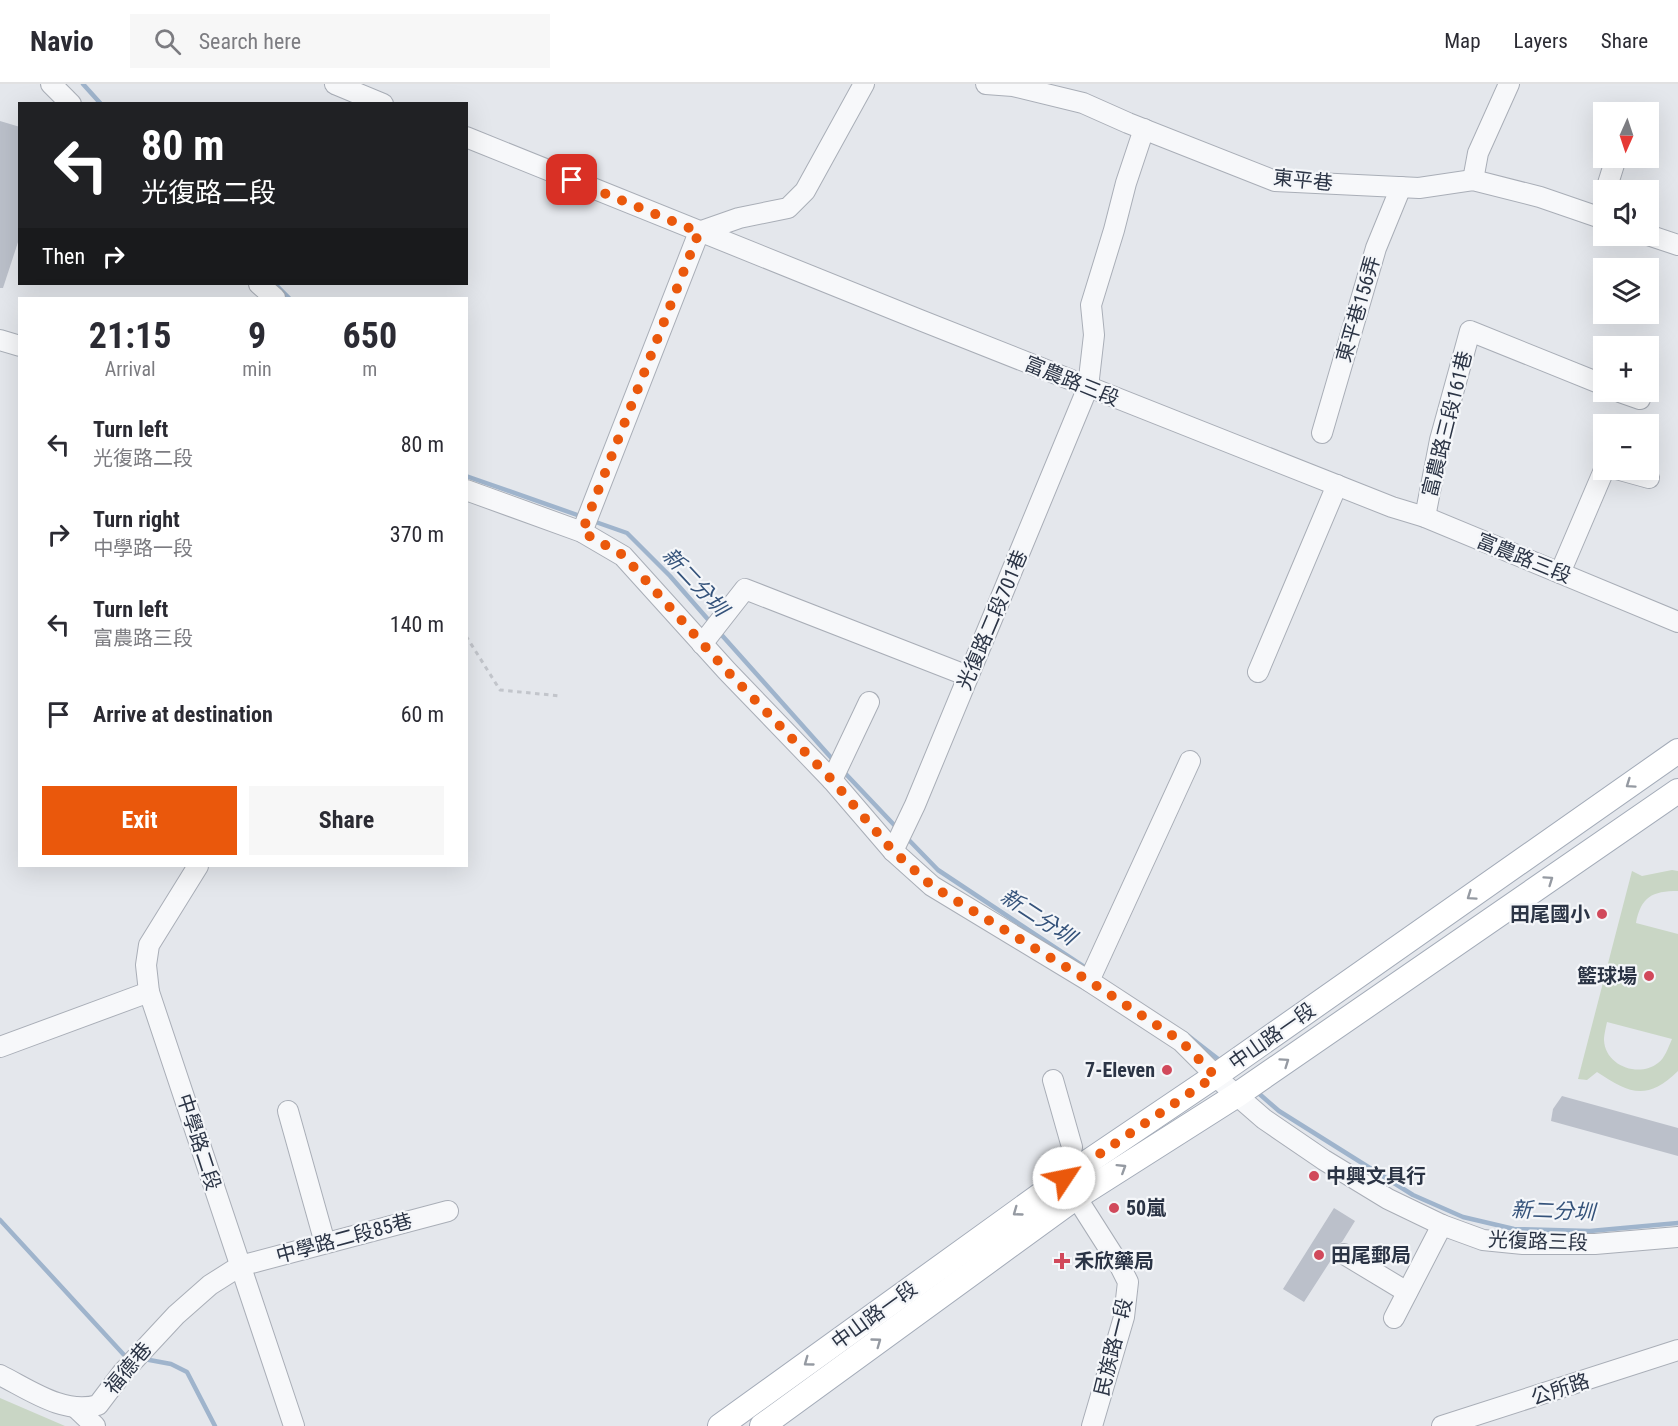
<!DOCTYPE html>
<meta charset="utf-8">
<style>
:root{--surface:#fff;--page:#f7f7f7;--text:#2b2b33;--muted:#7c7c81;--line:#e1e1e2;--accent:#ea580c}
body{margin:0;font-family:"Roboto Condensed","Noto Sans TC",sans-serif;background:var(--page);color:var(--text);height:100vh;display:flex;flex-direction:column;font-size:22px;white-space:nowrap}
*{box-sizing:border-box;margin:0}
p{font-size:20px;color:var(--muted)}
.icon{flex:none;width:33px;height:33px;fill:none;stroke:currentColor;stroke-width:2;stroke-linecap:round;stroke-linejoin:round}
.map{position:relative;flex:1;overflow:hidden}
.sheet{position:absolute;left:18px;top:213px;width:450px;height:570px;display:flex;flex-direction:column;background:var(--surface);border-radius:0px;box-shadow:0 6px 24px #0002}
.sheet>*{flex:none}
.hud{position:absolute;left:18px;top:18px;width:450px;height:183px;border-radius:0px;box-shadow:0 6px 24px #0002;background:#202124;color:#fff;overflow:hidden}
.needle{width:39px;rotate:183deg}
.fabs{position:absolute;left:1593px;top:18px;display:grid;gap:12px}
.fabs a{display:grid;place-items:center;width:66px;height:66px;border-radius:0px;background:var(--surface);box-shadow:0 6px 24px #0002;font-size:30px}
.pin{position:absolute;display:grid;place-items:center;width:51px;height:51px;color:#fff;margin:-26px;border-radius:12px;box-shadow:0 3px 9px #0006}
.me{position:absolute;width:66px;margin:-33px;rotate:56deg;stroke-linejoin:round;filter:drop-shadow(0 0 4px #0008)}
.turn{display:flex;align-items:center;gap:21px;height:126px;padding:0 24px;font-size:27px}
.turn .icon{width:78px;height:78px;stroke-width:2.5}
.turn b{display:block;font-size:42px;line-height:51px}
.then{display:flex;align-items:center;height:57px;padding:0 24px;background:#0003;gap:12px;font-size:22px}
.eta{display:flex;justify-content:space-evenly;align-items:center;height:102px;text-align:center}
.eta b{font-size:36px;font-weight:700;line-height:42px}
.cta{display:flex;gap:12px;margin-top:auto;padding:12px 24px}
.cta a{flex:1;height:69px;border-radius:0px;background:var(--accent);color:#fff;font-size:24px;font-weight:700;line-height:69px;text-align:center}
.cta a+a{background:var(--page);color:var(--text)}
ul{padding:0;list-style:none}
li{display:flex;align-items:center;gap:18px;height:90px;padding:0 24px}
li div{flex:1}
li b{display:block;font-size:22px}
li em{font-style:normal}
header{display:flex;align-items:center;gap:36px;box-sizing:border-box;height:84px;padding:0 30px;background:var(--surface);border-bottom:2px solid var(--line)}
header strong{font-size:28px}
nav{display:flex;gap:33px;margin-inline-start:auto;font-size:21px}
.search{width:420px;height:54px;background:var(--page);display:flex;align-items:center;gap:15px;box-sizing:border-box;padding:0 21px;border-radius:0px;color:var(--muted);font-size:22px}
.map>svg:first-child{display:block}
.green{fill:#c9d6c5;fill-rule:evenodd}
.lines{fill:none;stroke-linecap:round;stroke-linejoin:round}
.stream{stroke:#9fb4cc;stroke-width:4.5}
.building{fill:#bbc0ca}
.minor-casing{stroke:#a9aeb7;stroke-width:22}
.major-casing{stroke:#a3abb8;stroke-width:26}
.path{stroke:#c2c5cb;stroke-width:3;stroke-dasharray:4.5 4.5;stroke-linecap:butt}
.minor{stroke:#f7f8fa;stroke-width:20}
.major{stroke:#fff;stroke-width:24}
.oneway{stroke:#959aa2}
.route{stroke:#ea580c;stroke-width:10;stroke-dasharray:0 18}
.poi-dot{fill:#d1495b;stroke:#f4f6f9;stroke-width:2}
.labels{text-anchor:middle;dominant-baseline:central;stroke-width:4.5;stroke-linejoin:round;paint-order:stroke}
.street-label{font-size:20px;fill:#2b3445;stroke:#f4f6f9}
.poi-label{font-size:20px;font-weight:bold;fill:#2b3445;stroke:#f4f6f9;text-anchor:start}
.water-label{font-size:21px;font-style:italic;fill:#34527a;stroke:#f4f6f9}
</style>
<header>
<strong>Navio</strong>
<div class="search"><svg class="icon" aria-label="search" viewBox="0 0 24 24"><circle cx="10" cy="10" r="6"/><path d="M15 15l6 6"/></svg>Search here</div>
<nav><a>Map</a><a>Layers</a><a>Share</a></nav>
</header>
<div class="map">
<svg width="1678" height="1342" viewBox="0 0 1678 1342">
<rect width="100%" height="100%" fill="#e4e7ec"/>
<g class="green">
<path d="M1672 786 1678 787V807C1652 807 1641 813 1636 839L1678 850V987C1646 1018 1629 1009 1597 988L1587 996 1578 995 1632 787 1642 792ZM1607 938 1672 955C1668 964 1665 974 1658 979 1639 994 1605 982 1604 956 1604 951 1606 943 1607 938Z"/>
<path d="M0 1314 65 1342H0Z"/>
</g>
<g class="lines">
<g class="stream">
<path d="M83 0 101 20"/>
<path d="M275 200 289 214"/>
<path d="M466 392 583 433"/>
<path d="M590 436 627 449 670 492 712 540"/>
<path d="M719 548 835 678"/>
<path d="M843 687 897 744"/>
<path d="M905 752 938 786 1089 886"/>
<path d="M1186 950 1222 978"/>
<path d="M1256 1007 1279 1027 1413 1111 1463 1133 1514 1145 1590 1147 1678 1139"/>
<path d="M0 1136 125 1272 130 1273"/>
<path d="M144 1275 171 1280 187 1288 215 1342"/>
</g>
</g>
<g class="building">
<path d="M0 37 20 43V152L3 204H0Z"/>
<path d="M1562 1012 1678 1044V1072L1551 1037 1553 1025Z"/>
<path d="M1334 1124 1355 1137 1342 1158 1334 1163 1333 1173 1304 1218 1283 1205Z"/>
</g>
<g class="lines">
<defs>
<g id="minor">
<path d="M51 0 71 20"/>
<path d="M335 0 383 20"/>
<path d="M986 0 1013 2 1083 19 1128 39 1275 97 1419 104 1473 96 1540 113 1604 135"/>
<path d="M466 53 920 236 1392 423 1425 433 1678 538"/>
<path d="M1473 96 1478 69 1509 0"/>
<path d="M1606 106 1616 74"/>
<path d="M1648 151 1678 161"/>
<path d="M259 200 275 214"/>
<path d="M0 256 20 262"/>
<path d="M1620 308 1640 315"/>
<path d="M1322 349 1376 164 1401 103"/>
<path d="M1620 386 1649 394"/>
<path d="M466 406 582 448 623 472 727 587 832 696 893 767 932 802 1089 897 1181 957 1226 1002 1264 1035 1324 1076 1388 1115 1442 1141 1483 1156 1523 1160H1595L1678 1153"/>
<path d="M1425 433 1440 356 1470 247 1604 301"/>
<path d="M582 448 699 148 739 134 788 124 805 107 864 0"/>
<path d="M1560 489 1604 386"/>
<path d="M702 560 745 505 968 592"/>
<path d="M1258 588 1337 401"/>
<path d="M832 696 869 618"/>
<path d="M893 767 915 721 1088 303 1094 251 1091 221 1114 146 1126 99 1144 45"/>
<path d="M198 782 149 861 146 881 149 908 294 1342"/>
<path d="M1089 897 1190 677"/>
<path d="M0 963 149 908"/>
<path d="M1053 996 1072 1063 1064 1094 1120 1182 1128 1198 1124 1233 1092 1342"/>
<path d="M288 1027 325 1159"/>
<path d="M1344 1170 1407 1208"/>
<path d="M1394 1234 1442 1141"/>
<path d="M0 1291C30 1306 64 1331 98 1321L123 1288 176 1231 210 1201 240 1182 448 1127"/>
<path d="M75 1323 95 1342"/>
<path d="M1442 1342 1678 1266"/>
</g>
<g id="major">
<path d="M720 1342 1064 1094 1215 992 1678 667"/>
<path d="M762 1342 1075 1114 1237 1011 1678 707"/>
</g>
</defs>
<use href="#minor" class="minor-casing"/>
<use href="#major" class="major-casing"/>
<path class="path" d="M466 552 500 606 561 612"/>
<use href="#minor" class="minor"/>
<use href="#major" class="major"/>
</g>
<defs><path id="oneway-chevron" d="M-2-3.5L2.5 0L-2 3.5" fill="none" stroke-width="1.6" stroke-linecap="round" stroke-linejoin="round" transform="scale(1.5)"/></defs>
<g class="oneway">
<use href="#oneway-chevron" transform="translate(1630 700) rotate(145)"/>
<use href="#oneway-chevron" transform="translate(1549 796) rotate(-35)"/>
<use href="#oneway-chevron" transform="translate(1471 812) rotate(145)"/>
<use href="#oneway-chevron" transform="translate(1285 978) rotate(-35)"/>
<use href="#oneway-chevron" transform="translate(1122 1084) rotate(-32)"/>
<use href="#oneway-chevron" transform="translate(1017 1128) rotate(144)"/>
<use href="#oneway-chevron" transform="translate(877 1258) rotate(-36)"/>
<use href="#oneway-chevron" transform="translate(808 1278) rotate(144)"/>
</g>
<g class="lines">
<path class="route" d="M572 96 699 148 582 448 623 471 727 587 832 696 893 767 932 802 1089 897 1181 957 1215 992 1064 1094"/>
</g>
<g class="poi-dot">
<circle cx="1602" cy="830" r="6"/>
<circle cx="1649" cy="892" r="6"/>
<circle cx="1167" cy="986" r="6"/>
<circle cx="1314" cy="1092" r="6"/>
<circle cx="1114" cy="1124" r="6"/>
<circle cx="1319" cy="1171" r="6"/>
<path d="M1059 1168h6v6h6v6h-6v6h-6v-6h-6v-6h6z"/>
</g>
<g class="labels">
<g class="street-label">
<text transform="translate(1303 96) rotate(6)">東平巷</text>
<text transform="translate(1358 225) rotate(-74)">東平巷156弄</text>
<text transform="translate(1072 297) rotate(22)">富農路三段</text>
<text transform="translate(1447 340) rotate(-76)">富農路三段161巷</text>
<text transform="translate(1524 474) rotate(22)">富農路三段</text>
<text transform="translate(992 536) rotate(-67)">光復路二段701巷</text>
<text transform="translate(1272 952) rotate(-35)">中山路一段</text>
<text transform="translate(199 1058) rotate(72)">中學路二段</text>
<text transform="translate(344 1154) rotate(-15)">中學路二段85巷</text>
<text transform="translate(1538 1157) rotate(2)">光復路三段</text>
<text transform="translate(874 1231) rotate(-36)">中山路一段</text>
<text transform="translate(1113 1263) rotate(-76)">民族路一段</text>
<text transform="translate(128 1284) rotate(-50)">福德巷</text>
<text transform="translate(1560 1305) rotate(-18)">公所路</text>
</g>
<g class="poi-label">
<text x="1590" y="830" text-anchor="end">田尾國小</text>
<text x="1637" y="892" text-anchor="end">籃球場</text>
<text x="1155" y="986" text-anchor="end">7-Eleven</text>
<text x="1326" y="1092">中興文具行</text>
<text x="1126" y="1124">50嵐</text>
<text x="1331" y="1171">田尾郵局</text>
<text x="1074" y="1177">禾欣藥局</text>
</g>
<g class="water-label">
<text transform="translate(695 498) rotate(47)">新二分圳</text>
<text transform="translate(1038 833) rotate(33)">新二分圳</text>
<text transform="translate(1553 1127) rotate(2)">新二分圳</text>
</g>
</g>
</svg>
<div class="fabs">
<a><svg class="needle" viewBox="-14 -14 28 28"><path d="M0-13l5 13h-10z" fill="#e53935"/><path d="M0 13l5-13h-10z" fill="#7c7c81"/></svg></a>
<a><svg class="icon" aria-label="sound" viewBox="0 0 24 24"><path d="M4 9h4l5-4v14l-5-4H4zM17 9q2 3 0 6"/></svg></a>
<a><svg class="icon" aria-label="layers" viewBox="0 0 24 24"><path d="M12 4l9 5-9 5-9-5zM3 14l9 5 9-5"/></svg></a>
<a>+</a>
<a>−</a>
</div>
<div class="pin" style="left:572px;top:96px;background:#d93025"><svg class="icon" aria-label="arrive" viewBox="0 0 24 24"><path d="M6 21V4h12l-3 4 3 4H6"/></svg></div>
<svg class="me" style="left:1064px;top:1094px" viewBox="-20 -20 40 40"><circle r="19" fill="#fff"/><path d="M0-13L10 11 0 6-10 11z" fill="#ea580c"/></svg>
<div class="hud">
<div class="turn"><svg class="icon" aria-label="left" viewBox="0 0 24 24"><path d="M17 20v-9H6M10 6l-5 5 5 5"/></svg><div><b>80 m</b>光復路二段</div></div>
<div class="then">Then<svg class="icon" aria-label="right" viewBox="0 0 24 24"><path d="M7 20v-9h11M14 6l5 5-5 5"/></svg></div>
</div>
<section class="sheet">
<div class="eta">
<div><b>21:15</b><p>Arrival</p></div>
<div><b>9</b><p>min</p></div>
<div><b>650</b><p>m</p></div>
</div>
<ul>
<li><svg class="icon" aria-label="left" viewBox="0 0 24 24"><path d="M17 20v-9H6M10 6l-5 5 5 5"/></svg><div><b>Turn left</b><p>光復路二段</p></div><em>80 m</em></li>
<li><svg class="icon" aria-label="right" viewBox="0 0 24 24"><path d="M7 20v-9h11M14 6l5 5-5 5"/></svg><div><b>Turn right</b><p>中學路一段</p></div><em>370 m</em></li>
<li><svg class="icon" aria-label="left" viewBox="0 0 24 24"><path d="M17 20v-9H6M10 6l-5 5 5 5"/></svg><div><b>Turn left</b><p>富農路三段</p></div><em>140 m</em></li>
<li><svg class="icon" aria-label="arrive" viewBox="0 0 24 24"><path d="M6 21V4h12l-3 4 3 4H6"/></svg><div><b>Arrive at destination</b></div><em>60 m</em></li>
</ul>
<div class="cta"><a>Exit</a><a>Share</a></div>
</section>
</div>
